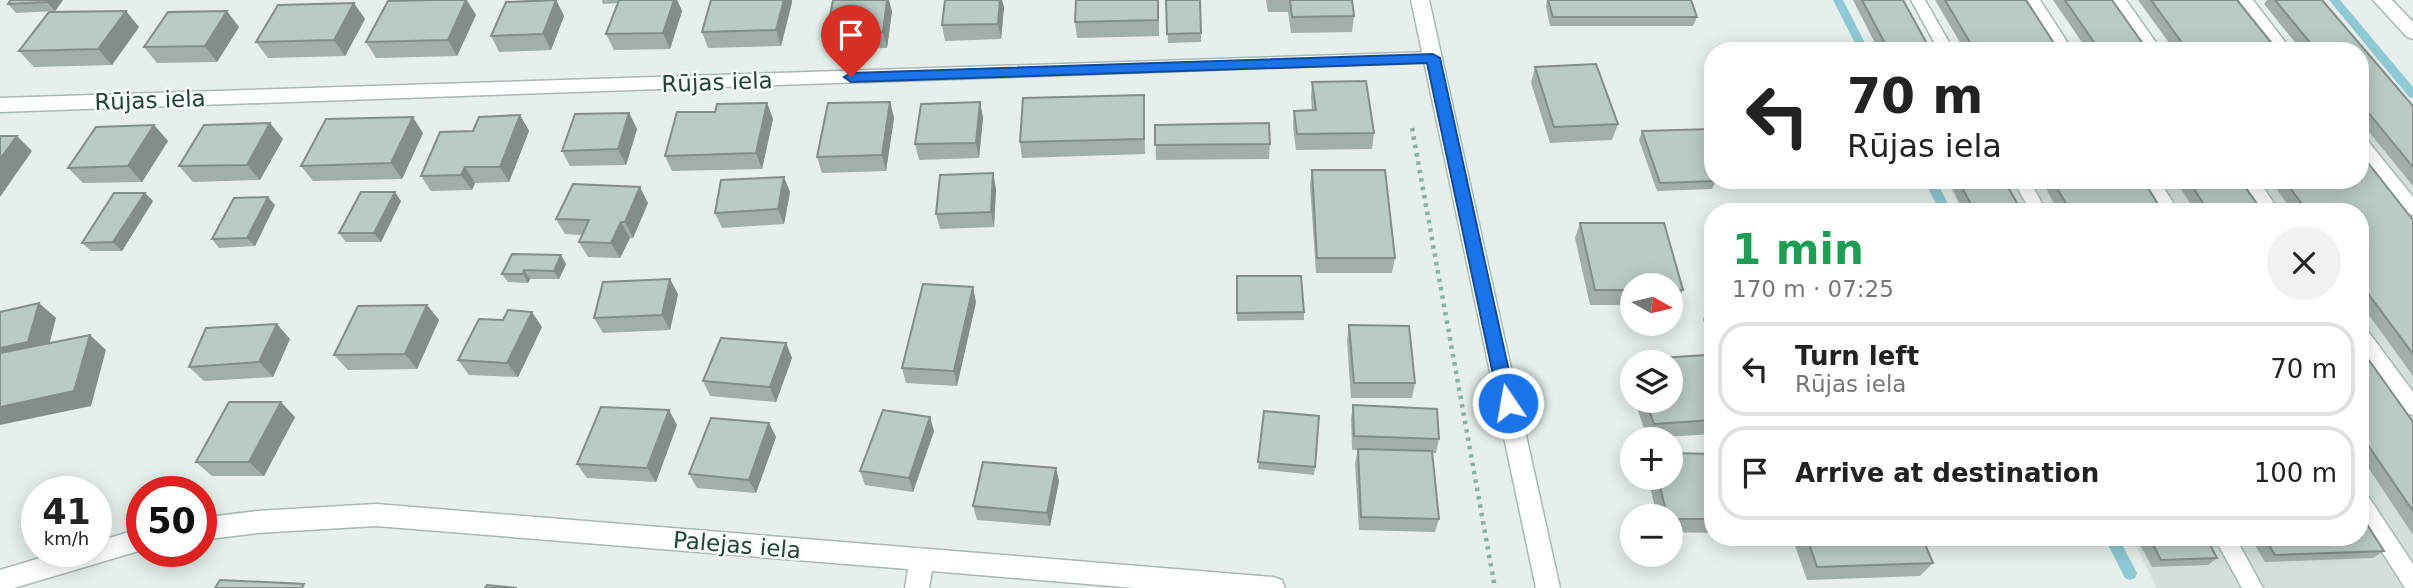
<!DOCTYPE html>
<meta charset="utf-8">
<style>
:root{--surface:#fff;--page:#f2f2f2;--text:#222;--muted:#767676;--line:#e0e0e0}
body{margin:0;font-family:"DejaVu Sans",sans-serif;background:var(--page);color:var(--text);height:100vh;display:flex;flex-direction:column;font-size:26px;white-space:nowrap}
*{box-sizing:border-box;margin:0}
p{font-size:23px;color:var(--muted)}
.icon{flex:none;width:38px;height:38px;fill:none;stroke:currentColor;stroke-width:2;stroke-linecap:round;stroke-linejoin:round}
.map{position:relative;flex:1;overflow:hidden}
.panel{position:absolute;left:1704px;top:203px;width:665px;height:343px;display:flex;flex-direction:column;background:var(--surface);border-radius:28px;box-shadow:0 4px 18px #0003}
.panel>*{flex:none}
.guide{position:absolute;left:1704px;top:42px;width:665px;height:147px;border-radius:28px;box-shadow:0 4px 18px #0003;background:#fff;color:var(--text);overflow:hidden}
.needle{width:46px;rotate:98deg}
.controls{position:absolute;left:1620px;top:273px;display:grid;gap:14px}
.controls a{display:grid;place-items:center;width:63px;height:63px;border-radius:50%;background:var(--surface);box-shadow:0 4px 18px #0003;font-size:35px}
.speed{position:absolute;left:21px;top:476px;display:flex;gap:14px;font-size:35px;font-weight:700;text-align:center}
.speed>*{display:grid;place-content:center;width:91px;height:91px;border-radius:50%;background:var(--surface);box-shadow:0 4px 18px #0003;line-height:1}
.speed small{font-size:18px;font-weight:400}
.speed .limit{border:10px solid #d22;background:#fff;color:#111}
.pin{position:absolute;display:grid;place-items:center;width:60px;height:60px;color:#fff;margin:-72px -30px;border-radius:50% 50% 50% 0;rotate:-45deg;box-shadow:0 0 7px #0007}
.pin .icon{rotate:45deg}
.me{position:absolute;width:77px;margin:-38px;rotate:348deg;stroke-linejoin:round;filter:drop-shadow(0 0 5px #0008)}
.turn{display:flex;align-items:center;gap:24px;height:147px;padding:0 28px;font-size:32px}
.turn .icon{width:91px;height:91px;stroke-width:2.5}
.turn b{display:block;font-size:49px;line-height:60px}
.round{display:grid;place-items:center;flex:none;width:74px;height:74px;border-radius:37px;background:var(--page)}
.summary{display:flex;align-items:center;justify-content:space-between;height:119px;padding:0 28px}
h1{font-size:42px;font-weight:800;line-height:52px;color:#1e9e55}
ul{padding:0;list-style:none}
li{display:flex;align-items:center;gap:21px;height:94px;margin:0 14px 10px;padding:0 14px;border:4px solid var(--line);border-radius:28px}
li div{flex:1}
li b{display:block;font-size:26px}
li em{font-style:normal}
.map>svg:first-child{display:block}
.built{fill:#d4dfda}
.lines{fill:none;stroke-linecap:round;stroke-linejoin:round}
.stream{fill:#8ec9d4;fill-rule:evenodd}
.lane-casing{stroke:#a8b8b2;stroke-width:3}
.street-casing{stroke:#a8b8b2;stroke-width:3}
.secondary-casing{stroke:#a4bbb3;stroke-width:3}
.path{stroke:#86b3a5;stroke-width:4.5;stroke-dasharray:3.5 5;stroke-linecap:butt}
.lane{fill:#fff;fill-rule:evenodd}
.street{fill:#fff;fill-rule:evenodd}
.secondary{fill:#fff;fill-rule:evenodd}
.wall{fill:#a1aea9}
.shaded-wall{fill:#838d89}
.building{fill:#bbcac4;stroke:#838d89;stroke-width:2}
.route{fill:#1a73e8;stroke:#114b97;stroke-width:2}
.labels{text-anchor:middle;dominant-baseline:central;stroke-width:5;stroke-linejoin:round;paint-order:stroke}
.street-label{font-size:23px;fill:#24423a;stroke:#f7fbf9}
</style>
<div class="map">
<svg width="2413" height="588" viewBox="0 0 2413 588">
<rect width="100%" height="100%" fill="#e6efeb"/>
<path class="built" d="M2361 60 2413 122V588H2157L2131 537H2361V212H1962L1946 180H2361Z"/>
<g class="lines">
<g class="stream">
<path d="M1833 0H1843L1869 51H1859Z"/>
<path d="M2329 0H2340L2413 87V98L2409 97Z"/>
<path d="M1924 180H1936L1952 212H1940Z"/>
<path d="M2104 537H2118L2137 573 2135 578 2130 580 2125 578Z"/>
</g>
<defs>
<g id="lane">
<path d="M1911 0H1925L1954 51H1939Z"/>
<path d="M2026 0H2040L2073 51H2058Z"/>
<path d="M2111 0H2126L2162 51H2147Z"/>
<path d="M2238 0H2253L2292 51H2277Z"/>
<path d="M2361 138 2367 140 2413 197V215L2407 213 2361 155Z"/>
<path d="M2013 180H2029L2047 212H2031Z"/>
<path d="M2142 180H2159L2179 212H2162Z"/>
<path d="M2241 180H2258L2280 212H2263Z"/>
<path d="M2361 328 2367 330 2413 392V415L2406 413 2361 349Z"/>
<path d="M2361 493 2368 496 2413 564V588H2405L2361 519Z"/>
<path d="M2214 537H2235L2263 588H2242Z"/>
</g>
<g id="street">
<path d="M2373 0H2392L2413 22V39L2407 37Z"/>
<path d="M1433 52 1439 54 1442 58 1439 62 0 112V98Z"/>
<path d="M376 504 1273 577 1282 580 1285 588H1135L932 571 929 588H905L908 569 376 526 257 533 201 540V518L257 511Z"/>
<path d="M142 528V550L14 588H0V570L63 551H96V542Z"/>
</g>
<path id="secondary" d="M1411 0H1429L1560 588H1536Z"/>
</defs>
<use href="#lane" class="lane-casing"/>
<use href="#street" class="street-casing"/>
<use href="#secondary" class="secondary-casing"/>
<path class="path" d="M1412 128 1495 588"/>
<use href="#lane" class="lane"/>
<use href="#street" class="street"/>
<use href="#secondary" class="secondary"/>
</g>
<g class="wall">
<path d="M63 0 55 11 16 13 8 4Z"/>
<path d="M431 0H467L476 15 457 56 376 58 366 42Z"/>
<path d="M556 0 564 16 551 50 499 52 491 36Z"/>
<path d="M602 0H677L682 11 670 49 614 50 606 34 618 3 603 4Z"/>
<path d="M1159 0V36L1077 38 1075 22Z"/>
<path d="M1166 0 1201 33V42L1168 43Z"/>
<path d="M1266 0H1352L1354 16 1352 32 1291 33 1288 12H1268Z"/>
<path d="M1547 0H1691L1697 17 1693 26H1550L1546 6Z"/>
<path d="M1853 0H1903L1931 51H1879Z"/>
<path d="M1935 0H2026L2059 51H1965Z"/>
<path d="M2053 0H2112L2148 51H2088Z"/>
<path d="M2138 0H2237L2278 51H2175Z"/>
<path d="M2267 0H2322L2413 106V186L2361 122V51H2302L2264 4Z"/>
<path d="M792 2 781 46 708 48 702 32Z"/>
<path d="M1004 7 1001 39 945 41 942 25Z"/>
<path d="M892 11 887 48 831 49 827 33Z"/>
<path d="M365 19 345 56 268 58 256 42Z"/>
<path d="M139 27 112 65 34 67 19 51Z"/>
<path d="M239 27 217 62 157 63 144 47Z"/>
<path d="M1535 67 1618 124 1612 140 1550 143 1531 83Z"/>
<path d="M1312 82 1374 133 1372 149 1296 150 1293 126 1294 111 1312 110 1311 98Z"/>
<path d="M1144 95 1145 154 1022 158 1020 142Z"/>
<path d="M890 102 894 118 886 171 822 173 817 157Z"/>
<path d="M980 102 983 118 979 158 919 160 915 144Z"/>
<path d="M767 103 773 119 762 169 672 171 665 156 715 112Z"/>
<path d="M629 113 637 129 626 165 570 166 562 151Z"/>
<path d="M520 115 529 131 509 182 475 183 472 190 431 191 421 176 473 131Z"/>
<path d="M154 125 168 141 142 182 83 183 68 168Z"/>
<path d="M1155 125 1270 144 1269 159 1156 160Z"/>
<path d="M1713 129V180L1716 181 1712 189 1657 191 1639 140 1642 131Z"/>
<path d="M423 133 402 179 313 181 301 166Z"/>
<path d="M283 139 260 180 193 182 179 166Z"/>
<path d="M1312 170 1395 258 1392 273H1316L1310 185Z"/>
<path d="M993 173 996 189 994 227 940 229 936 214Z"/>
<path d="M1948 180H2004L2022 212H1964Z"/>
<path d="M2041 180H2143L2163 212H2059Z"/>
<path d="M2175 180H2240L2263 212H2196Z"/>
<path d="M2270 180H2361L2413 220V376L2361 304V212H2293Z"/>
<path d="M790 192 784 224 722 228 715 213Z"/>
<path d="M153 201 122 251H91L82 243Z"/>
<path d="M401 201 381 242H346L339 233Z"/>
<path d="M648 203 633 238H630L620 258 588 257 579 242 582 235 565 234 556 219Z"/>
<path d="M275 205 255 246 219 248 212 239Z"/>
<path d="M1580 223 1683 290 1676 305H1671V285H1633V305H1590L1575 238Z"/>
<path d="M561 255 566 264 559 279H530L528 283 508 282 502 274Z"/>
<path d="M1236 285 1304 312V320L1237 321Z"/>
<path d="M678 294 670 330 603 333 594 318Z"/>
<path d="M976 302 957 386 906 383 902 368Z"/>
<path d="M427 305 439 320 417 369 348 370 334 355Z"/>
<path d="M1713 310V353L1703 319 1707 311Z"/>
<path d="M1349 325 1415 383 1412 398H1351L1347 340Z"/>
<path d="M542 327 518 377 469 375 458 360Z"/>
<path d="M290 339 273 377 204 381 189 367Z"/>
<path d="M786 343 792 358 776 402 710 396 703 381Z"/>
<path d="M2361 349 2413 422V535L2361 457Z"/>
<path d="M1632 360 1713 376V434L1647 438 1635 401H1671L1633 362V395L1626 375Z"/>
<path d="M1353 405 1439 439 1436 453H1432L1439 519 1435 532 1359 530 1355 463 1358 450H1352L1351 419Z"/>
<path d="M1264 411 1315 467 1314 475 1258 469Z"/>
<path d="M295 417 264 476H212L196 462Z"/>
<path d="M769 423 776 437 756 493 697 488 689 474Z"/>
<path d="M677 425 656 482 587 478 577 464Z"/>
<path d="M934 431 913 492 865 485 860 471Z"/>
<path d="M1713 454V533L1671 532V516H1657L1648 478H1671Z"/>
<path d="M1059 481 1050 526 977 520 973 506Z"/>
<path d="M1792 537H1922L1933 563 1920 576 1807 580Z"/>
<path d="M2136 537H2206L2217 558 2208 565 2152 567Z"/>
<path d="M2250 537H2361L2384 551 2373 558 2265 562Z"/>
</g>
<g class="shaded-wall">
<path d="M49 0H63L55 11 47 2Z"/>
<path d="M466 0 476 15 457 56 448 40Z"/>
<path d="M556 0 564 16 551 50 543 34Z"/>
<path d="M674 0H677L682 11 670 49 663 33Z"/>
<path d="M784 0H792V2L781 46 776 30Z"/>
<path d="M887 0H889L892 11 887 48 883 32Z"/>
<path d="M1000 0H1002L1004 7 1001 39 998 24Z"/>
<path d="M354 3 365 19 345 56 334 40Z"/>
<path d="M126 11 139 27 112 65 98 49Z"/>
<path d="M227 11 239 27 217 62 205 46Z"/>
<path d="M890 102 894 118 886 171 882 155Z"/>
<path d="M980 102 983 118 979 158 976 143Z"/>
<path d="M767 103 773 119 762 169 756 153Z"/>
<path d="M629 113 637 129 626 165 618 149Z"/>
<path d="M520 115 529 131 509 182 500 167Z"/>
<path d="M413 117 423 133 402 179 391 163Z"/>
<path d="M270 123 283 139 260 180 247 165Z"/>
<path d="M154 125 168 141 142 182 128 166Z"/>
<path d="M17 136 32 151 0 197V159Z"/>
<path d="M465 167 475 183 472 190 461 175Z"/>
<path d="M993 173 996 189 994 227 991 212Z"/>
<path d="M784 177 790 192 784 224 778 209Z"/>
<path d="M640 187 648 203 633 238 625 222Z"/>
<path d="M395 192 401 201 381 242 374 233Z"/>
<path d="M145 193 153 201 122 251 113 242Z"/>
<path d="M268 197 275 205 255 246 247 238Z"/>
<path d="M621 222 630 238 620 258 611 243Z"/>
<path d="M561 255 566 264 559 279 554 271Z"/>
<path d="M524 270 530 279 528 283 523 274Z"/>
<path d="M670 279 678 294 670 330 662 315Z"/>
<path d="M973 287 976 302 957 386 954 371Z"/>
<path d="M39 303 56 318 46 357 0 367V348Z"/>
<path d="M427 305 439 320 417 369 405 354Z"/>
<path d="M532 312 542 327 518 377 507 363Z"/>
<path d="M277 324 290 339 273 377 259 362Z"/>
<path d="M90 335 106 350 91 406 0 425V407Z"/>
<path d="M786 343 792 358 776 402 770 387Z"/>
<path d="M281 402 295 417 264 476 249 462Z"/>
<path d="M669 410 677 425 656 482 647 468Z"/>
<path d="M930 417 934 431 913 492 909 478Z"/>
<path d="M769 423 776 437 756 493 749 480Z"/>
<path d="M1056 468 1059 481 1050 526 1047 513Z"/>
</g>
<g class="building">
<path d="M11 0H49L47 2 8 4Z"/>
<path d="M431 0H466L448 40 366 42 388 1Z"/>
<path d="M556 0 543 34 491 36 506 2Z"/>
<path d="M619 0H674L663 33 606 34Z"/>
<path d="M711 0H784L776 30 702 32Z"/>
<path d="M833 0H887L883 32 827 33Z"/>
<path d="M945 0H1000L998 24 942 25Z"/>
<path d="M1076 0H1158V20L1075 22Z"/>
<path d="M1166 0H1200L1201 33 1167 34Z"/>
<path d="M1290 0H1352L1354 16 1292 17Z"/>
<path d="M1548 0H1691L1697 17H1553Z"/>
<path d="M1862 0H1903L1931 51H1889Z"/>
<path d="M1945 0H2026L2059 51H1975Z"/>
<path d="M2065 0H2112L2148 51H2100Z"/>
<path d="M2151 0H2237L2278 51H2188Z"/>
<path d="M2275 0H2322L2413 106V167L2361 104V51H2317Z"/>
<path d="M354 3 334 40 256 42 278 5Z"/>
<path d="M126 11 98 49 19 51 49 12Z"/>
<path d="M227 11 205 46 144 47 168 12Z"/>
<path d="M1596 64 1618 124 1554 127 1535 67Z"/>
<path d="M1366 81 1374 133 1297 134 1294 111 1316 110 1312 82Z"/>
<path d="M1144 95V139L1020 142 1023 98Z"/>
<path d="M890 102 882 155 817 157 828 103Z"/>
<path d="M980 102 976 143 915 144 921 104Z"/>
<path d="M767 103 756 153 665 156 677 112H715L717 104Z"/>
<path d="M629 113 618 149 562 151 575 114Z"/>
<path d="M520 115 500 167H465L461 175 421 176 440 132 473 131 479 117Z"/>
<path d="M413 117 391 163 301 166 326 119Z"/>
<path d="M270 123 247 165 179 166 204 125Z"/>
<path d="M1269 123 1270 144 1155 145V125Z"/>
<path d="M154 125 128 166 68 168 96 127Z"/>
<path d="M1713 129V166L1711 167 1713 172V180L1716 181 1660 183 1642 131Z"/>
<path d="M0 136H17L0 159Z"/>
<path d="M2361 154 2413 220V354L2361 284V212H2308L2284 180H2361Z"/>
<path d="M1312 170H1385L1395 258H1317Z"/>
<path d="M993 173 991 212 936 214 940 175Z"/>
<path d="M784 177 778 209 715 213 721 180Z"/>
<path d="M1958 180H2004L2022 212H1975Z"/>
<path d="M2052 180H2143L2163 212H2071Z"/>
<path d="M2188 180H2240L2263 212H2209Z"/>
<path d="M573 184 640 187 625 222H621L611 243 579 242 589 220 556 219Z"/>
<path d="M361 192H395L374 233H339Z"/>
<path d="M114 193H145L113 242 82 243Z"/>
<path d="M268 197 247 238 212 239 234 198Z"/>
<path d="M1580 223H1664L1683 290H1671V285H1633V290H1595Z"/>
<path d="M512 254 561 255 554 271 524 270 523 274H502Z"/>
<path d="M1237 276H1301L1304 312 1237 313Z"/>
<path d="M670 279 662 315 594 318 603 282Z"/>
<path d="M923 284 973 287 954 371 902 368Z"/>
<path d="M39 303 28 342 0 348V312Z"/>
<path d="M427 305 405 354 334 355 358 306Z"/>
<path d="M508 310 532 312 507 363 458 360 479 319 503 320Z"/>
<path d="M1713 310V330L1707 311Z"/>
<path d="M277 324 259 362 189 367 206 328Z"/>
<path d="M1349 325 1409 326 1415 383H1354Z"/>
<path d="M90 335 74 391 0 407V353Z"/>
<path d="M721 338 786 343 770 387 703 381Z"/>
<path d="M2361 349 2413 422V511L2361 435Z"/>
<path d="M1705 355 1713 376V420L1654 424 1646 401H1671V362H1633L1632 360Z"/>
<path d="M229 402H281L249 462H196Z"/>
<path d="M1353 405 1437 409 1439 439 1354 436Z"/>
<path d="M601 407 669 410 647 468 577 464Z"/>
<path d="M883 410 930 417 909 478 860 471Z"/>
<path d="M1264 411 1319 416 1315 467 1258 462Z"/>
<path d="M711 418 769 423 749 480 689 474Z"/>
<path d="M1358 449 1432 451 1439 519 1361 517Z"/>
<path d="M1671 453 1713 454V519H1671V516H1667L1658 478H1671Z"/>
<path d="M983 462 1056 468 1047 513 973 506Z"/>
<path d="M2361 515 2384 551 2275 555 2264 537H2361Z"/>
<path d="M1807 537H1922L1933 563 1817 567Z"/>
<path d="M2149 537H2206L2217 558 2161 560Z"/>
<path d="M220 580 304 584 302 588H215Z"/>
<path d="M487 585 517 588H485Z"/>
</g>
<path class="route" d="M1433 54 1440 58 1516 403 1514 408H1502L1499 403 1427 63 851 82 844 77 851 73Z"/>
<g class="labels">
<g class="street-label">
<text transform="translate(717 82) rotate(-2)">Rūjas iela</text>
<text transform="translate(150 100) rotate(-2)">Rūjas iela</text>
<text transform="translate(737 545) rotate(5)">Palejas iela</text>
</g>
</g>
</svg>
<div class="controls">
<a><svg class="needle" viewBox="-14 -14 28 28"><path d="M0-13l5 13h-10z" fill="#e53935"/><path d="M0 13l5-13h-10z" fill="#767676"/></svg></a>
<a><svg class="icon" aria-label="layers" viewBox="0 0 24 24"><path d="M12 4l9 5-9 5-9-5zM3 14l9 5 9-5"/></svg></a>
<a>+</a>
<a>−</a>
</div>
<div class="speed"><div>41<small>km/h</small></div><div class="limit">50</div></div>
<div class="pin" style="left:851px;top:77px;background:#d93025"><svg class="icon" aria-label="arrive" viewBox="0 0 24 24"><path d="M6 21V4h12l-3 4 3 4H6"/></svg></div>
<svg class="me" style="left:1508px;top:403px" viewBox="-20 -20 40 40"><circle r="17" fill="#1a73e8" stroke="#fff" stroke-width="3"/><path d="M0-11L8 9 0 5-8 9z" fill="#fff"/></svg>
<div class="guide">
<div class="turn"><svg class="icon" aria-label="left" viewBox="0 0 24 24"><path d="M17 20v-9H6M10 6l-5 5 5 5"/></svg><div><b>70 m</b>Rūjas iela</div></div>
</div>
<section class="panel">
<div class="summary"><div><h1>1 min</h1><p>170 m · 07:25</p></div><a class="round"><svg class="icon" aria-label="close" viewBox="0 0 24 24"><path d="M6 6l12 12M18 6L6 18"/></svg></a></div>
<ul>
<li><svg class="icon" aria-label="left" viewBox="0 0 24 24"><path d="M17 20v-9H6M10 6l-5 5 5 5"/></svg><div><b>Turn left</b><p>Rūjas iela</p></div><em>70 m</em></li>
<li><svg class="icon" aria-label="arrive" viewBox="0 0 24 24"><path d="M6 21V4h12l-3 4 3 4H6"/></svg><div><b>Arrive at destination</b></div><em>100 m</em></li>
</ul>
</section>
</div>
